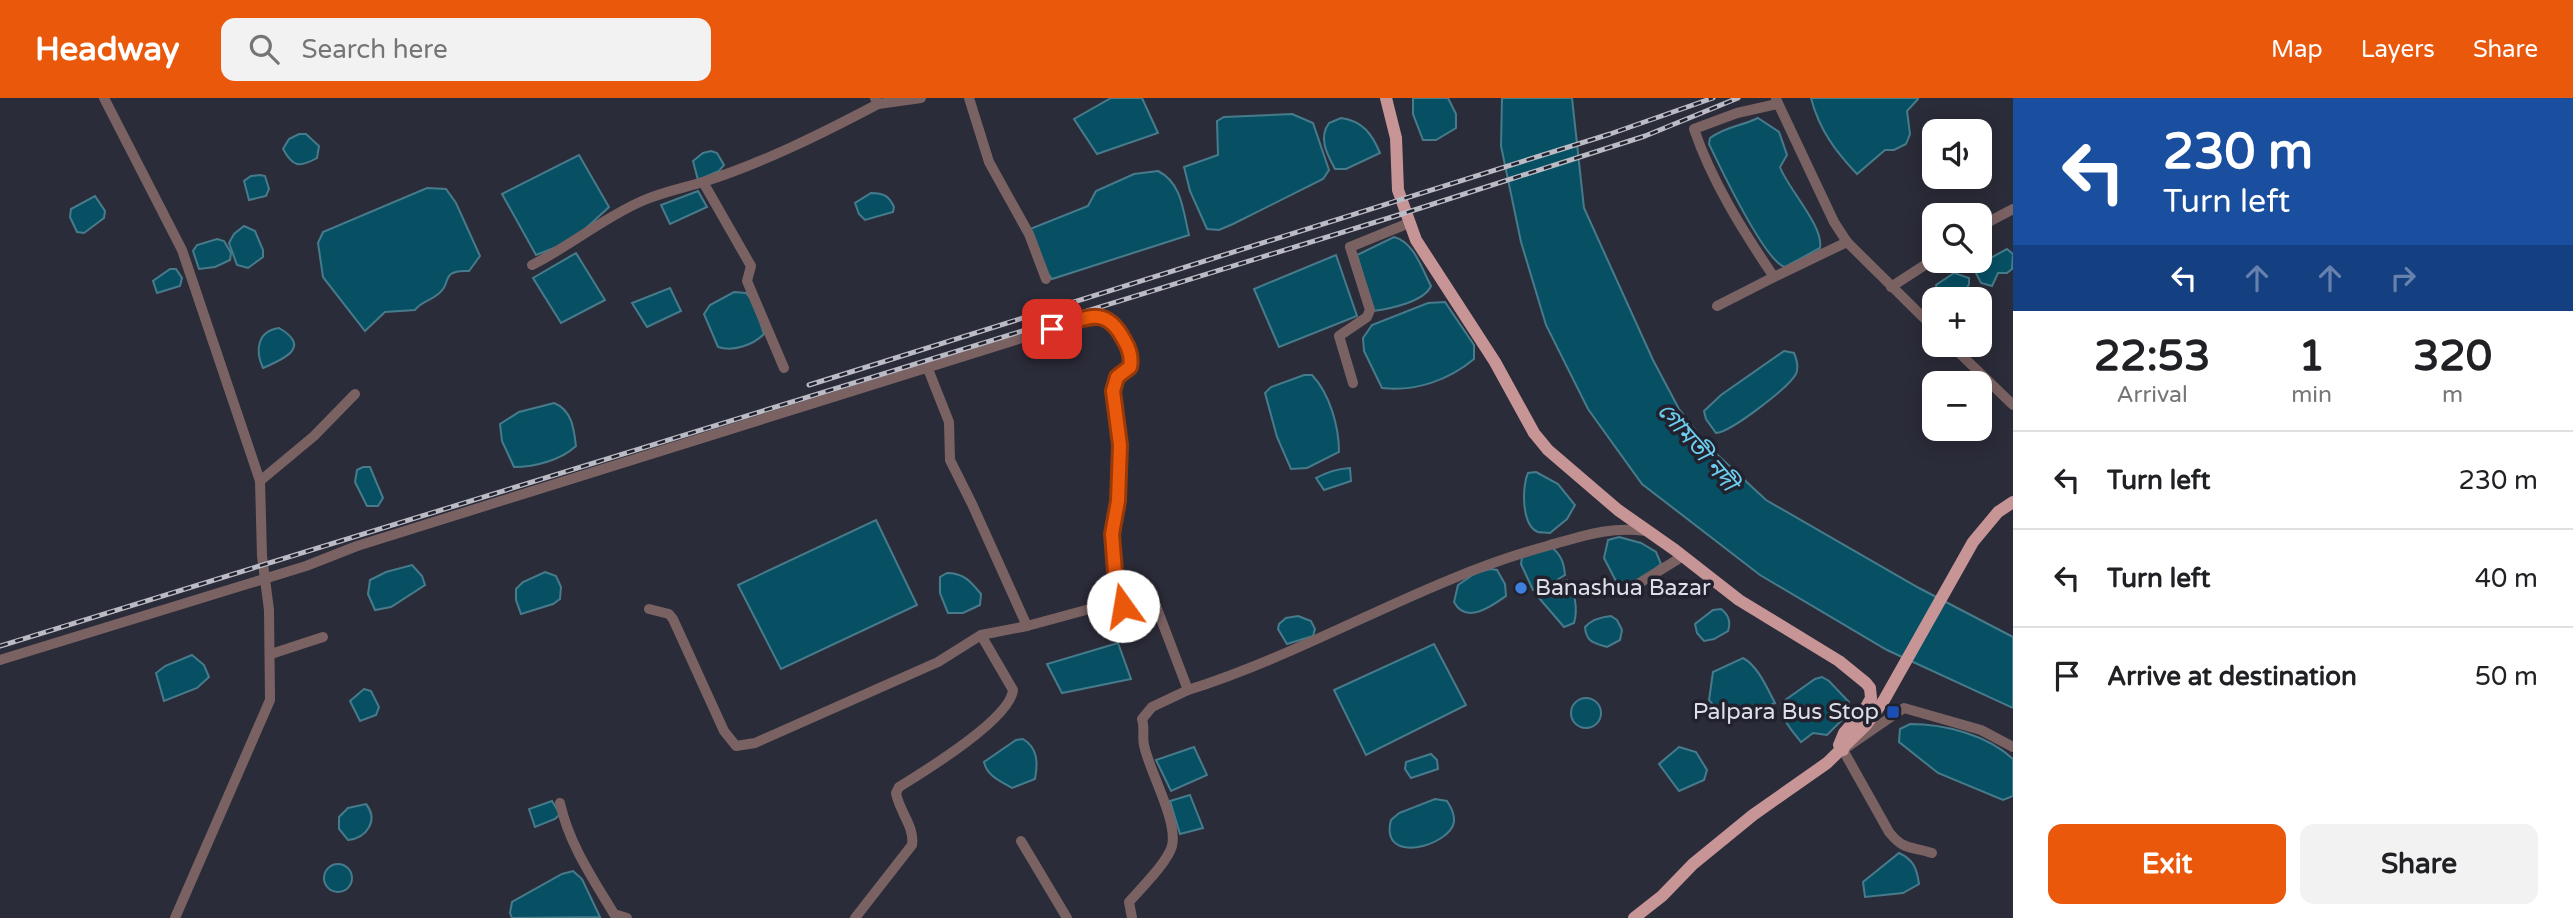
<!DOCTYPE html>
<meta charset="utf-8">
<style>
:root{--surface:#fff;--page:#f2f2f2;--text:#202124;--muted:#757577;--line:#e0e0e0;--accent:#ea580c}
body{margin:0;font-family:"Varela Round","Noto Sans Bengali",sans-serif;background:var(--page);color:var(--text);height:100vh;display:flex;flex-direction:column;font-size:26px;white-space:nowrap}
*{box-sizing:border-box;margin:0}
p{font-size:23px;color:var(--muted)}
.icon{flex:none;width:38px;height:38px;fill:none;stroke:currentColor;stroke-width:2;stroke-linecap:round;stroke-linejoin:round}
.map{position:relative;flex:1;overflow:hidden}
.sheet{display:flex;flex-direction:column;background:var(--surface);width:560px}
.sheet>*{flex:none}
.guide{background:#1a4fa0;color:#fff;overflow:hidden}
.fabs{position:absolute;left:1922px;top:21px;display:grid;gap:14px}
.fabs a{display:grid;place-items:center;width:70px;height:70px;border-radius:14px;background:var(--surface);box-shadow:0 4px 18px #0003;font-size:35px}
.pin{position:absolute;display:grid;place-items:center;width:60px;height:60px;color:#fff;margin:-30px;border-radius:14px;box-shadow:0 4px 10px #0006}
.me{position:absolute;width:77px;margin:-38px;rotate:347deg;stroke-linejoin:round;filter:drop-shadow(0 0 5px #0008)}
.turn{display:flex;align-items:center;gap:24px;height:147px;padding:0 35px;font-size:32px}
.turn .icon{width:91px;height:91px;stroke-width:2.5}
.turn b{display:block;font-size:49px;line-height:60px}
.lanes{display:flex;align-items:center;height:66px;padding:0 35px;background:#0003;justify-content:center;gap:35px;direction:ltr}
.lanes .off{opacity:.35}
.eta{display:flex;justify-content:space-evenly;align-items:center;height:119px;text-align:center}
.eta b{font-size:42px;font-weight:700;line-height:49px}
.button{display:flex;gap:14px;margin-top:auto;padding:14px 35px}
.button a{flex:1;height:80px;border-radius:14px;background:var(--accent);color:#fff;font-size:28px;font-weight:700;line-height:80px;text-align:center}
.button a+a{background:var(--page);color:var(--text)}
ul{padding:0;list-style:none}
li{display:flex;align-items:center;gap:21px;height:98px;padding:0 35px;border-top:2px solid var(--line)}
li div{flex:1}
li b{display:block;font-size:26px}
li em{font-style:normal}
header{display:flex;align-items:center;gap:42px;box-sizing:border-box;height:98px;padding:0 35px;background:var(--accent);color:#fff}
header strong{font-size:33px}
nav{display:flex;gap:38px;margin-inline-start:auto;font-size:24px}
.search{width:490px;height:63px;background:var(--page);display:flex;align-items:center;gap:18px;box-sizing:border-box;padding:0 24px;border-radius:14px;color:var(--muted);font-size:26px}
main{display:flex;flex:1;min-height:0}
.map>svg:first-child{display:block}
.water{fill:#075064;stroke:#477b8b;stroke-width:2}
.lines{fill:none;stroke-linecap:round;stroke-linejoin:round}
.minor{stroke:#7b6262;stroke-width:10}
.major{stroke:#c89597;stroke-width:12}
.rail-casing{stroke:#babbc4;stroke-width:5}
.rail{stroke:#22222f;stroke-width:2.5;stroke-dasharray:8;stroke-linecap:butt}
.route-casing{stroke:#983908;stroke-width:18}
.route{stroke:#ea580c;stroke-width:12}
.shop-dot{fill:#3f7fe0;stroke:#22222f;stroke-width:2.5}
.transit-dot{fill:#1a4fb4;stroke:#22222f;stroke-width:2.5}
.labels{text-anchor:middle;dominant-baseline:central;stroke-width:7;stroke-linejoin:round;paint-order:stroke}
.poi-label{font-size:23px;fill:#dddee7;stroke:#22222f;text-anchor:start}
.water-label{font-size:24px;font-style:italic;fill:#6dcdee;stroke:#22222f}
</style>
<header>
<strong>Headway</strong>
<div class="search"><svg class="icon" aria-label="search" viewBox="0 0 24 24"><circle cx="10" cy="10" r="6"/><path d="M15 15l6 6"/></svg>Search here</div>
<nav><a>Map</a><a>Layers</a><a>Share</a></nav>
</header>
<main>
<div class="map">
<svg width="2013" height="820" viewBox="0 0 2013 820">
<rect width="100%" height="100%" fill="#2b2c39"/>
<g class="water">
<path d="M1111 0H1142L1158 35 1097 56 1074 21Z"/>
<path d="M1413 0H1448L1456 16V30L1436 42H1423L1413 16Z"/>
<path d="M1502 0H1572L1584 110 1653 262 1679 311 1709 349 1766 402 1919 490 2013 539V610L1887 552 1760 477 1642 386 1588 311 1546 227 1521 144 1501 48Z"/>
<path d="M1811 0H1918V1L1907 13 1910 36 1906 46 1894 52H1885L1857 76C1835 53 1819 31 1811 0Z"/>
<path d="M1292 16 1313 25 1329 72 1323 81 1233 126 1219 132 1207 131 1190 93 1184 69 1218 57 1217 23 1224 19Z"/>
<path d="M1341 20C1363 23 1372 36 1380 55L1346 71H1335C1327 56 1318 40 1329 25Z"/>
<path d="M1758 20 1779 34 1787 57 1780 69C1788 91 1824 128 1820 150L1785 169C1765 164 1720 69 1709 46L1710 40C1727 28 1739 29 1758 20Z"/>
<path d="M299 36H306L319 48 317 60C299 70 293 69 283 51L289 41Z"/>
<path d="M711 53 717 55 724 67 719 73 698 82 693 63 703 55Z"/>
<path d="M579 57 609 109 572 143 536 157 502 96Z"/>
<path d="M1158 73C1182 85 1183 113 1189 137L1052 181 1047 175 1030 131 1088 108 1096 93 1134 76Z"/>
<path d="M260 77 265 78 269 91 266 98 249 102 244 83 251 78Z"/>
<path d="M427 90 446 91 456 105 480 158 469 173C462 173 457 172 451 176 446 180 447 186 443 191 436 202 422 202 415 212L385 214 365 233 323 179 318 145 323 134Z"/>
<path d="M698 93 707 109 670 126 661 107Z"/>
<path d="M871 95C884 95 889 98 894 109L893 114 865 122 859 116 855 105Z"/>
<path d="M95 98 105 113 104 120 84 135 77 134 70 119 71 111Z"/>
<path d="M244 128 255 133 263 152V159L248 170 237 167 229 145 234 136Z"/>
<path d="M1394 139C1414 144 1422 171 1431 188 1424 204 1389 211 1373 213L1357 157Z"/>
<path d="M217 141 224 143 231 155 230 162 215 169 199 171 193 153 197 147Z"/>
<path d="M2007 151 2013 156 2012 171 2007 175H1998L1992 188 1981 185 1975 173 1976 168Z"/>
<path d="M576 155 605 202 561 225 533 180Z"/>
<path d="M1336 157 1357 218 1279 249 1254 191Z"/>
<path d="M170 171H176L182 180 180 188 157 195 153 183Z"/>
<path d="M1954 175 1969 180V186L1962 201H1943L1938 196 1936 187Z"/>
<path d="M670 190 681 213 647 229 632 205Z"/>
<path d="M734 194 746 195 753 203 764 236C753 247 733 254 718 249L704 216 710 207Z"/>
<path d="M1445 204 1474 247V261C1449 282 1415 294 1382 290L1364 253 1363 240 1372 227 1428 205Z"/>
<path d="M279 230C312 249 284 261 263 270 255 253 257 233 279 230Z"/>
<path d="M1784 253 1794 255C1797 262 1799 269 1796 276 1788 290 1731 334 1716 335L1706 321 1704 313 1721 297Z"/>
<path d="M1304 277H1312C1330 296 1339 329 1339 354L1307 370 1291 371 1277 339 1265 295 1271 289Z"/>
<path d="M554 305C572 312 574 331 576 348 561 362 535 369 514 369L502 343 500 326 519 314Z"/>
<path d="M363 369H370L383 400 378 408H367L355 384 357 372Z"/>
<path d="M1350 370 1351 383 1324 392 1316 380C1328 374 1336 371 1350 370Z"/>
<path d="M1536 374 1558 386 1575 407 1567 421 1550 435C1546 434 1542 435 1538 434 1521 427 1522 388 1528 375Z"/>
<path d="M876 422 917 507 781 571 738 487Z"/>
<path d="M1619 439 1641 445 1656 454 1661 466C1647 478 1637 487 1619 489L1604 460 1608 442Z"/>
<path d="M1551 449C1561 456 1564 465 1565 477L1542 491 1533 492 1521 466 1522 459Z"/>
<path d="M412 467 422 478 425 487 391 509 375 512 368 496 370 482 386 474Z"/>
<path d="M1491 471 1497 472 1505 486 1506 498C1492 508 1466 527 1454 504L1458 487 1477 474Z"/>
<path d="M545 474 556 478 561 489 560 501 553 506 521 516 516 502V491L523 484Z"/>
<path d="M947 475C964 475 971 484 981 496L980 507 963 515H948L940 495V479Z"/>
<path d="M1567 482C1575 492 1578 512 1574 525L1564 529 1539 500 1541 494Z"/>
<path d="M1721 511C1729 517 1731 524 1728 533L1714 541 1704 543 1697 535 1695 526 1713 512Z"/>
<path d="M1298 518 1311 523 1315 531 1313 538 1287 546 1278 531 1279 526 1286 520Z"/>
<path d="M1611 518 1617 522 1622 532 1620 542 1607 549C1594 545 1586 544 1585 529 1592 521 1601 519 1611 518Z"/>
<path d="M1118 545 1131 581 1062 595 1047 566Z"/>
<path d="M1434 546 1466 607 1366 657 1334 592Z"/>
<path d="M192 557 204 567 209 579 197 590 164 603 156 575 165 568Z"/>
<path d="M1743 560C1758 568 1767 590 1775 605L1733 623 1724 620 1709 602 1713 574Z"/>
<path d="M1822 579 1829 583 1849 604 1846 618 1827 637 1813 635 1801 644C1792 633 1780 620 1781 605L1815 581Z"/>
<path d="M364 591 371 593 379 609 376 617 360 623 350 603Z"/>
<circle cx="1586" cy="615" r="15"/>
<path d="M1910 626C1945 626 1987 637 2013 661V698L2003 702 1938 675 1899 644 1900 631Z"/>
<path d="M1023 641C1038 650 1038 665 1035 681L1012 690C1000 683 987 678 984 664L1016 642Z"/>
<path d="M1194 649 1207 677 1171 693 1156 662Z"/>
<path d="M1679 649 1696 654 1707 672 1704 682 1679 693 1659 666Z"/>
<path d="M1431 656 1437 662 1438 671 1411 680 1405 671 1406 664Z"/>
<path d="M1190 697 1203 730 1180 736 1170 703Z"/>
<path d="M1435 701 1447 703C1451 709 1455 717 1454 724 1450 748 1379 768 1391 722L1399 715Z"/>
<path d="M552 703 560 716 555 721 535 729 529 711Z"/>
<path d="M366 706C379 722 367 740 348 742L339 731V719L348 710Z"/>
<path d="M1899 755C1914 762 1917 771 1919 786L1903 795 1865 799 1863 784Z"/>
<circle cx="338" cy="780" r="14"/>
<path d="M573 773 582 781 600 819 512 820 510 815 512 804 562 776Z"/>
</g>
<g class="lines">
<g class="minor">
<path d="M104 0 182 152 260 383 262 458 269 512 270 602 175 820"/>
<path d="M875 0 878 6 921 0"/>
<path d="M969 0 989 64 1029 136 1046 181"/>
<path d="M1776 1 1834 124 1847 144 1934 230"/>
<path d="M1777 6 1737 15 1694 31C1712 84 1743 133 1774 179L1847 144"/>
<path d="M703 84 751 168 747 183 784 270"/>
<path d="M1979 129 2013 111"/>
<path d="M532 167C570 148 603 120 642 103 662 94 683 90 703 84 763 65 823 35 878 6"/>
<path d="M1891 189 1934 161"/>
<path d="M1717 208 1774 179"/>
<path d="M1951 247 2013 307"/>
<path d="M928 271 949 324 950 362 972 406 1027 528"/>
<path d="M1353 285 1339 238 1367 219 1370 212 1350 149 1409 125"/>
<path d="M260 383 314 338 355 296"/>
<path d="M1625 494 1683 458"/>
<path d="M649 511 669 516 673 521 724 633 736 648 755 645 938 564 981 537 1027 528 1119 503"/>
<path d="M271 556 323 539"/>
<path d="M0 562 306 468 357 448 1089 219C1095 219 1102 218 1107 220 1117 223 1136 259 1130 269 1125 275 1118 278 1113 285V293L1120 347 1118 403 1112 436 1119 503 1127 511 1152 506 1156 508 1188 592C1312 553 1422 482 1547 448 1583 438 1609 428 1646 433"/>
<path d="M560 705C569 746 593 781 614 816L627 820"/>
<path d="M1021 743 1067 820"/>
<path d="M1932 755C1911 748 1904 753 1889 734L1843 652 1904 610 1981 632 2013 649"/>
<path d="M855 820 912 747C915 729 899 713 896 695L899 689C925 673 1010 621 1013 592L981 537"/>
<path d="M1132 820 1129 804C1141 790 1167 765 1172 748 1178 722 1149 673 1144 647 1142 639 1145 630 1142 621L1152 609 1188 592"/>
</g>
<g class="major">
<path d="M1386 0 1396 40 1398 92 1416 142 1495 264 1534 335 1548 352 1618 412 1675 452 1739 502 1839 563 1866 585 1870 590 1871 600 1865 611 1844 635 1839 647 1843 652"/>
<path d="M1634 820 1662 798 1693 766 1753 717 1827 665 1866 627 1884 602 1973 444 1998 414 2013 404"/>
</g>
<defs>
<g id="rail">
<path d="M809 287 1610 36 1713 0"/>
<path d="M0 548 1405 115 1645 38 1738 0"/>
</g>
</defs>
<use href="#rail" class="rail-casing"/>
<use href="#rail" class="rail"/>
</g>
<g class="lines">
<defs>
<path id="route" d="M1052 231C1085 221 1105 205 1124 242 1129 250 1132 259 1130 269L1117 279 1113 293 1120 347 1118 403 1112 436 1115 474 1119 503 1123 508"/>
</defs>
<use href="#route" class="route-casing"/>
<use href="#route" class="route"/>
</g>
<circle class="shop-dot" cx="1521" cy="490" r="7"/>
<rect class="transit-dot" x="1886" y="607" width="14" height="14" rx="3.5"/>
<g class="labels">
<g class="poi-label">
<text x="1535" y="490">Banashua Bazar</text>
<text x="1879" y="614" text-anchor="end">Palpara Bus Stop</text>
</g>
<g class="water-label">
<text transform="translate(1697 349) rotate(49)">গোমতী নদী</text>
</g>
</g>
</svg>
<div class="fabs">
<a><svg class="icon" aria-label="sound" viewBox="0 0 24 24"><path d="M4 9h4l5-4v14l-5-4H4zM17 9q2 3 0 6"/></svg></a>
<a><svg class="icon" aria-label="search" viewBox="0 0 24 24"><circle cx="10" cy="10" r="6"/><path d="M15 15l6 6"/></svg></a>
<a>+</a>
<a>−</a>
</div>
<div class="pin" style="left:1052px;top:231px;background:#d93025"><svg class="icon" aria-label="arrive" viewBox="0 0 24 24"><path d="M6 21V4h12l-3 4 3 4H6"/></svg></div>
<svg class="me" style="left:1123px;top:508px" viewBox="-20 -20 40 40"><circle r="19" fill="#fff"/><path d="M0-13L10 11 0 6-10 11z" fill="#ea580c"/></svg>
</div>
<section class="sheet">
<div class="guide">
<div class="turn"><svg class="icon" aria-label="left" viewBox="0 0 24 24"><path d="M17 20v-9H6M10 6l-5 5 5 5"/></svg><div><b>230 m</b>Turn left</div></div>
<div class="lanes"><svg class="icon" aria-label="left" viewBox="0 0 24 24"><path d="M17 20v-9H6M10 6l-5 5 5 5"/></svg><svg class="icon off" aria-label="ahead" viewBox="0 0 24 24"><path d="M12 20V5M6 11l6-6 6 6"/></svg><svg class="icon off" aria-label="ahead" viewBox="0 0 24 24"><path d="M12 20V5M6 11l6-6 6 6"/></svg><svg class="icon off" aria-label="right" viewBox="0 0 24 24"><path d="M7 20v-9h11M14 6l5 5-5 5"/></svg></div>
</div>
<div class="eta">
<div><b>22:53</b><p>Arrival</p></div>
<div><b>1</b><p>min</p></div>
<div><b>320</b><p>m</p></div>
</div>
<ul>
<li><svg class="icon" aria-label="left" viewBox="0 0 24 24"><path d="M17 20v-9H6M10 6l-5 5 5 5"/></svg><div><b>Turn left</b></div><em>230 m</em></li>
<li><svg class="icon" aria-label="left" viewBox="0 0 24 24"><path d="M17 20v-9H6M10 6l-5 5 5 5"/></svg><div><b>Turn left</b></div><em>40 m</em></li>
<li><svg class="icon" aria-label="arrive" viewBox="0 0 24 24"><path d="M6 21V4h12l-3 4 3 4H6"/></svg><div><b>Arrive at destination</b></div><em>50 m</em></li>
</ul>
<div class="button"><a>Exit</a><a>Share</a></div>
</section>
</main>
